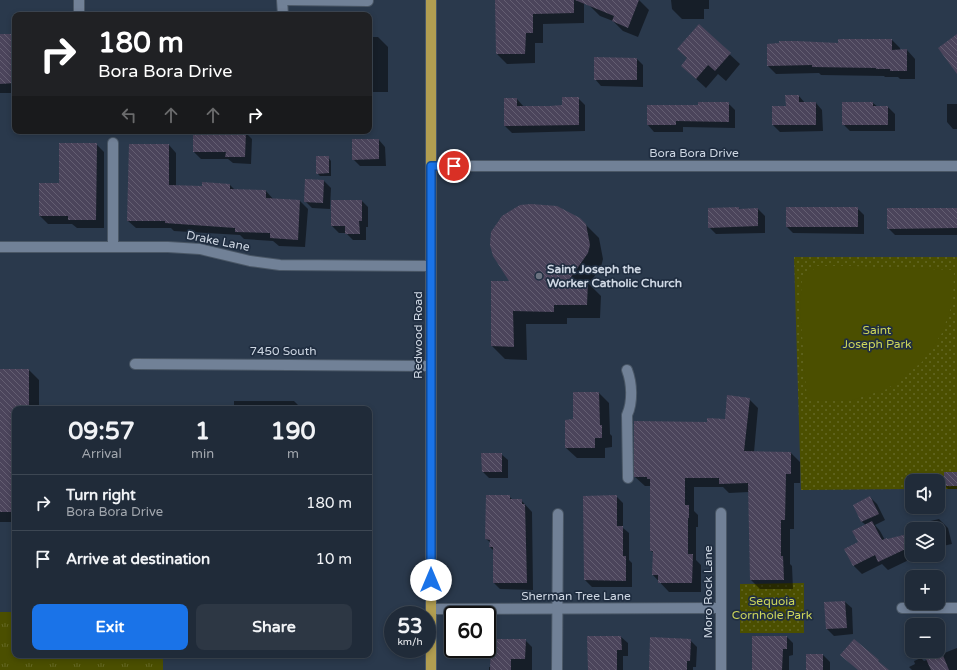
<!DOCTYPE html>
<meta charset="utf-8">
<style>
:root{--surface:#202b39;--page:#2d3744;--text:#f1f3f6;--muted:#a2a7ae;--line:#3d4753;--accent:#1a73e8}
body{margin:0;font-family:"Varela Round",sans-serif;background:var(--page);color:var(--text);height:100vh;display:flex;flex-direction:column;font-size:15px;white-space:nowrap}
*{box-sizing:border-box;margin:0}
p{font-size:13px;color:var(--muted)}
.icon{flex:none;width:22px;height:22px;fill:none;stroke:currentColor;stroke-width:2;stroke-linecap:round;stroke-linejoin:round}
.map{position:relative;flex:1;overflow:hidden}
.drawer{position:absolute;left:12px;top:406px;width:360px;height:252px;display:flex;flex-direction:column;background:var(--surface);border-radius:8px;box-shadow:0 2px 6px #0003,0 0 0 1px var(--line)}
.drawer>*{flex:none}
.top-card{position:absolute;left:12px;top:12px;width:360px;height:122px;border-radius:8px;box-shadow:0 2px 6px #0003,0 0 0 1px var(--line);background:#202124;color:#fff;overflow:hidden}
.controls{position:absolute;left:905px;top:474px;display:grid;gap:8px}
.controls a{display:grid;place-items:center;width:40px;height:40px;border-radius:8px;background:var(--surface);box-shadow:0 2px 6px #0003,0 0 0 1px var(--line);font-size:20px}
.speed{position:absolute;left:384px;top:606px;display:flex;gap:8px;font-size:20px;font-weight:700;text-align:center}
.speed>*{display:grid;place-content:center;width:52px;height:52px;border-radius:50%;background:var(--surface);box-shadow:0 2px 6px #0003,0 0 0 1px var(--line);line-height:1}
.speed small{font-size:10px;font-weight:400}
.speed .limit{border:2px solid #111;border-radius:6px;background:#fff;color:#111}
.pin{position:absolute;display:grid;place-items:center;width:34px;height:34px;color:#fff;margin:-17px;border:2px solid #fff;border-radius:50%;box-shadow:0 1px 4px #0007}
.me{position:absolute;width:44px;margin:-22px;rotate:0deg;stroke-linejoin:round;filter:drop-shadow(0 0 3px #0008)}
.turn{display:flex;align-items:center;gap:14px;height:84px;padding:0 20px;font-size:18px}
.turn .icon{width:52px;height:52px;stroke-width:2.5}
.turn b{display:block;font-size:28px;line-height:34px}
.lanes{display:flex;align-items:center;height:38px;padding:0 20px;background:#0003;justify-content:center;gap:20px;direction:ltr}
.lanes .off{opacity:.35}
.eta{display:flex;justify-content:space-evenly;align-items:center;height:68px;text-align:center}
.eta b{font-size:24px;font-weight:700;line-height:28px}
.cta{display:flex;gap:8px;margin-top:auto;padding:8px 20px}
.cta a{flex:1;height:46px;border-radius:8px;background:var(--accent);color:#fff;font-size:16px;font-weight:700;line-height:46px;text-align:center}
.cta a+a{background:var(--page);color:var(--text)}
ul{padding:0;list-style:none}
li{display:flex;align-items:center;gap:12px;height:56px;padding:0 20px;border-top:1px solid var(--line)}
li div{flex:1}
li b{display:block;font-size:15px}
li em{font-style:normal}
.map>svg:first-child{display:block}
.grass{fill:url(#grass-tufts)}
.park{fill:url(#park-dots)}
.pitch{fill:#4b4f00}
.shadow{fill:#0007}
.building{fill:url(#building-back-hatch)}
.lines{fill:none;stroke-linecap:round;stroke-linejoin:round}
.minor-casing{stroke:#4a5766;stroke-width:12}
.major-casing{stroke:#4a5766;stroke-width:12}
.minor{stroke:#718197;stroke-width:10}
.major{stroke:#b29e51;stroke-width:10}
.route-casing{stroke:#114b97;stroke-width:10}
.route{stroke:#1a73e8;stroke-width:7}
.worship-dot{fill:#6b7280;stroke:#202e41;stroke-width:1.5}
.labels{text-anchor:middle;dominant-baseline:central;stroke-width:3.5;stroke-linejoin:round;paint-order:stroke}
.street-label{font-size:12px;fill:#ced7e3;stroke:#202e41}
.poi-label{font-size:12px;font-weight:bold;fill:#ced7e3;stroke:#202e41;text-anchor:start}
.park-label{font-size:12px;fill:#ccd55a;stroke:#202e41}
</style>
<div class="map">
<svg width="957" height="670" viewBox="0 0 957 670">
<defs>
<pattern id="grass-tufts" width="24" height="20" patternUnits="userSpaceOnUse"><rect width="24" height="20" fill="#4b4f00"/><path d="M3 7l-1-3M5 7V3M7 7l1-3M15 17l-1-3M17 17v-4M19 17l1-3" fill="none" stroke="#646825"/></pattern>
<pattern id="park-dots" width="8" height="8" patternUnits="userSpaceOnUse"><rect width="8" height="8" fill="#4b4f00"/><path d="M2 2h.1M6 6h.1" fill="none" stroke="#646825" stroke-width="1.8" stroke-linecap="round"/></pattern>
<pattern id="building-back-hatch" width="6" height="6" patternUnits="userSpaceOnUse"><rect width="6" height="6" fill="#4b445b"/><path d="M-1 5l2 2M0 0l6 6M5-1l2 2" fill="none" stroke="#645e72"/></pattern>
</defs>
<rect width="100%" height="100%" fill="#2a394c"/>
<path class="grass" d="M0 612H15V655H163V670H0Z"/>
<g class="park">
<path d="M794 257H957V489H938V481H912V489L801 490Z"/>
<path d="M804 583V633H740V584Z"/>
</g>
<path class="pitch" d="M817 266H851L954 270 953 302 942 333 922 362 887 389 849 401 807 400 800 308 802 280Z"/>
<g class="shadow">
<path d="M509 0H584V23L543 24V43H535V63L507 64 497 54Z"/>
<path d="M593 0H639L649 10 638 37 623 31 613 21 600 16 590 6Z"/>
<path d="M671 0H709V9H704V19H682L672 9Z"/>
<path d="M699 26 740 64 726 81 718 74 706 88 682 66 688 59 678 49Z"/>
<rect x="0" y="35" width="15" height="58"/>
<path d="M369 37H378L388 47V92H369Z"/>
<path d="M892 40 900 48V51L907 50 915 59V79H900L898 77H885L884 76 821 75 819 73 776 74 768 66V44H839Z"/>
<path d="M637 59 643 65V87L601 86 595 79Z"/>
<path d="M799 96 805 103H816L822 110 823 131 780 132 773 125V107H787Z"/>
<path d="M578 98 585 105V131L512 133 505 126 517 99 524 107 563 106Z"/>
<path d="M728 103 735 110V128L683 127V132H654L648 125V106H699Z"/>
<path d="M873 103 878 107H888L895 114V131H850L843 124Z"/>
<path d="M947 104H957V129H953L947 122Z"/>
<path d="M245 132 252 139 251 164 233 163 228 159H201L194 152Z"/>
<path d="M379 140 385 147 386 166H360L353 159Z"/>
<path d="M96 144 104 152V228H77L72 224H48L40 216 60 184Z"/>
<path d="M169 145 176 153V186L203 187 230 185 235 190 266 191 274 200 300 201 308 209 305 247 279 246 273 241 244 239 240 235 174 231 171 228H136L128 221Z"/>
<path d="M328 157 331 161V176H320L317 173Z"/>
<path d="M324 181 331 188 330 209 312 208 305 201Z"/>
<path d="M332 201H362L368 207V227H366V240H353L346 233H339L332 226Z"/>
<path d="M540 205 556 207 580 219 599 238 603 259 601 267 589 284 601 296 600 318H567V324H526L527 360 505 359 492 346 510 282 521 206Z"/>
<path d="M739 208 740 210 758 209 765 216V233L716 234 709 227Z"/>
<path d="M857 208 864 215V234L793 233 787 227Z"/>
<path d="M957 209V235H895L888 228Z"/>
<path d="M0 370H29L39 380V409H15V522H0Z"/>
<path d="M599 393 609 403 610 434 612 436V447L605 448V458H577L566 448 574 420Z"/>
<path d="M749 399 758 408 754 452 791 453 800 462V483H794V529H790V564L792 566 793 589H760L751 580 749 492 729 493 723 487H694V511L698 515V527H696V560L701 565V592H669L653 575 654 553 651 551V486H645L635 477 708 423 725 420Z"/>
<path d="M234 401H294L302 409H234Z"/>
<path d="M501 454 508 460V478H489L483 472Z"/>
<path d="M957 473V489H948L945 486Z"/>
<path d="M509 496 513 500H521L532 512 533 590 500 589 494 583V551L490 547 491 543 486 539Z"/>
<path d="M616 496 623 503V528L629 533V560L632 563V587H592L585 580Z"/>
<path d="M870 497 877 504 885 520 875 525 880 531 885 540 911 534 909 526 939 519 948 528 952 544 938 547V529H912V555H931L932 557 916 561 913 558 888 570 882 564 862 574 853 565 859 543 866 525 862 522Z"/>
<path d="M845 602 852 608 853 634 834 636 827 629Z"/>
<path d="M621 637 628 643V656H623V670H588V668Z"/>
<path d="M787 637 793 643V655L789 656V670H753Z"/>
<path d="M525 640 532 647V670H489V667H491Z"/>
<path d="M690 640 697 647 696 667H693V670H651Z"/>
<path d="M957 648V670H912L909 667 915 664 914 661 921 658 924 661Z"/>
<path d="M823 655 830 662V670H807Z"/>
</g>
<g class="building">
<path d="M495 0H574V13L533 14V33H526L525 54H496Z"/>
<path d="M575 0H639L628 28 612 21 614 16Z"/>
<path d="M699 24 731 53 715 71 708 65 696 79 681 66 687 58 677 49Z"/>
<path d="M0 34H15V83L0 84Z"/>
<path d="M957 34V74L938 48Z"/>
<path d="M838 39H892V50L907 49V71H890V69H876V68L812 67V65L767 66V44L779 43V41H796L838 43Z"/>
<path d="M594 57 637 58V80H594Z"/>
<path d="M785 95H799V102H816V125H772V106H786Z"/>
<path d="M562 97H579V125L504 126V98H517V106H550L562 105Z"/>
<path d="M698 102H729V122L676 121V125H647V105H698Z"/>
<path d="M842 102H873V106H888V125H842Z"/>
<path d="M193 131H246L245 157H225L226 152H193Z"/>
<path d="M352 139H379V159L352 160Z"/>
<path d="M59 143H97L96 220H68V216H39V183H59Z"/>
<path d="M129 144H169V185L202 186V182L230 184V189L266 190V198L300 200 298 240 270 238V233L235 232V228L165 223V221H127Z"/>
<path d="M316 156H329V173L316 174Z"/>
<path d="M305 179 324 180 323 203 304 202Z"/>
<path d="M331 200H362V221H359L360 234H345V226H331Z"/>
<path d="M531 204 557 206 580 218 586 224 590 245 588 253 569 280 588 281 587 305H554V312L513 311 514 347 491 346V281H509L493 256 490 245 491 232 502 216 520 205Z"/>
<path d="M739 207V209L758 208V226L708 228V208Z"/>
<rect x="786" y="207" width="72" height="20"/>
<path d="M887 208H957V228L887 229Z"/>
<path d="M0 369H29V405H22V409H15V512H0Z"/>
<path d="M573 392H599L600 425H602V438H595V448H565V420L573 419Z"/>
<path d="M727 395 750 398 744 451 791 452V474H786L785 520H781V556H783L784 580H750L748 483 719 484V478H685V505H689V518H688V554H693L692 583H658V575H652L653 551H650V479H647V477H634V421L707 422V418L725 419Z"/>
<path d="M481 453H502V472H482Z"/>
<rect x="944" y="472" width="13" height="14"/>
<path d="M486 495H510V499H522V504H525L527 583H493V547H489L490 540 485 539Z"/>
<path d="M617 495V526H623V556H626V581L584 580 583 496Z"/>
<path d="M870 496 879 514 861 522 853 505Z"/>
<path d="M872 521 882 540 887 538V539L912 533V546L878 562 875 555 853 566 844 549 858 542 852 531Z"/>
<path d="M845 601 847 628 826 629 824 602Z"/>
<path d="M587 636H621L622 650H617V670H588Z"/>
<path d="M752 636H787V649H783L782 670H752Z"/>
<path d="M650 637 691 639 690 661H687V670H649Z"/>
<path d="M491 639H526L525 659H511V670H490Z"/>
<path d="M854 639 879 660 878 661 889 670H858L840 655Z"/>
<path d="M942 653 949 670H931L926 659Z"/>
<rect x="806" y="654" width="17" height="16"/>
</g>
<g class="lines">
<defs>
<g id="minor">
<path d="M79 0V15"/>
<path d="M282 0 283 15"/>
<path d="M286 0 368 1"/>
<path d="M113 143V247"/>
<path d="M431 166H957"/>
<path d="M0 247H168L200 249 250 261 280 265 431 266"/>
<path d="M135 364 431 366"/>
<path d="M627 370C632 383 633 402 627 415L628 478"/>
<path d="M902 608H957"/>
<path d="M431 609 721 608"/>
<path d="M557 670 558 514"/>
<path d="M721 670V513"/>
</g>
<path id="major" d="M431 0V670"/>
</defs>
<use href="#minor" class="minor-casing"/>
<use href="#major" class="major-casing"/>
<use href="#minor" class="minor"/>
<use href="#major" class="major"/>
</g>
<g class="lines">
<defs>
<path id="route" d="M431 580V166H454"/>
</defs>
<use href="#route" class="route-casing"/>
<use href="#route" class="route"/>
</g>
<circle class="worship-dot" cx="539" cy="276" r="4"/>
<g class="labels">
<g class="street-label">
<text x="694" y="153">Bora Bora Drive</text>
<text transform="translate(218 241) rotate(11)">Drake Lane</text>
<text transform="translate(418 335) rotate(-90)">Redwood Road</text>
<text x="283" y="351">7450 South</text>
<text transform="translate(708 592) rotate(-90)">Moro Rock Lane</text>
<text x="576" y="596">Sherman Tree Lane</text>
</g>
<g class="poi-label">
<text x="547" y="269">Saint Joseph the<tspan x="547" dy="14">Worker Catholic Church</tspan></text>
</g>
<g class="park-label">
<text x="877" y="330">Saint<tspan x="877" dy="14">Joseph Park</tspan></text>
<text x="772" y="601">Sequoia<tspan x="772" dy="14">Cornhole Park</tspan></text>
</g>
</g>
</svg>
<div class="controls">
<a><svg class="icon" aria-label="sound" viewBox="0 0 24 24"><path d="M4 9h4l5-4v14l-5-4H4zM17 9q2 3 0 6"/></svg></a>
<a><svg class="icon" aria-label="layers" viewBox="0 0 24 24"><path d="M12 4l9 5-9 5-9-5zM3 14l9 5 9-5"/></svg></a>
<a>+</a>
<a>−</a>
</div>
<div class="speed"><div>53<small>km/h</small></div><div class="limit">60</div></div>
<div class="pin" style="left:454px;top:166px;background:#d93025"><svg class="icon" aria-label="arrive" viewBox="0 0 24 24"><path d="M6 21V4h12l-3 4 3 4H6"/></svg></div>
<svg class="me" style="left:431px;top:580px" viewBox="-20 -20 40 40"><circle r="19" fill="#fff"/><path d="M0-13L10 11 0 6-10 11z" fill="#1a73e8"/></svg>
<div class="top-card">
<div class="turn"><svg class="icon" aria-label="right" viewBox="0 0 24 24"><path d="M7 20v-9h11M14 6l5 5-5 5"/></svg><div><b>180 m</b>Bora Bora Drive</div></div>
<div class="lanes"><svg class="icon off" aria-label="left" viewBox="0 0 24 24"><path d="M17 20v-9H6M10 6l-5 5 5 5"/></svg><svg class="icon off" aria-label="ahead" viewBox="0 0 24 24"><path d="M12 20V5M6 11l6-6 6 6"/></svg><svg class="icon off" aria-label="ahead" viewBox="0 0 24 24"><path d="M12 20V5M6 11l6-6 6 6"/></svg><svg class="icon" aria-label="right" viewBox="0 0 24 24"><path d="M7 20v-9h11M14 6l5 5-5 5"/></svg></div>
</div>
<section class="drawer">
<div class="eta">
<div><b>09:57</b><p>Arrival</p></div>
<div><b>1</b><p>min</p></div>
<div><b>190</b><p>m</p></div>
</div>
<ul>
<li><svg class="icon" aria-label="right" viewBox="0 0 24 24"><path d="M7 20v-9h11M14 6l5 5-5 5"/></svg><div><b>Turn right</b><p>Bora Bora Drive</p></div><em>180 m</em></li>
<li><svg class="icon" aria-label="arrive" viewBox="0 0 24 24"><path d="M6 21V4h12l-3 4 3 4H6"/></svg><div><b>Arrive at destination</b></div><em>10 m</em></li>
</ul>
<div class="cta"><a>Exit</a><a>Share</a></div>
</section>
</div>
